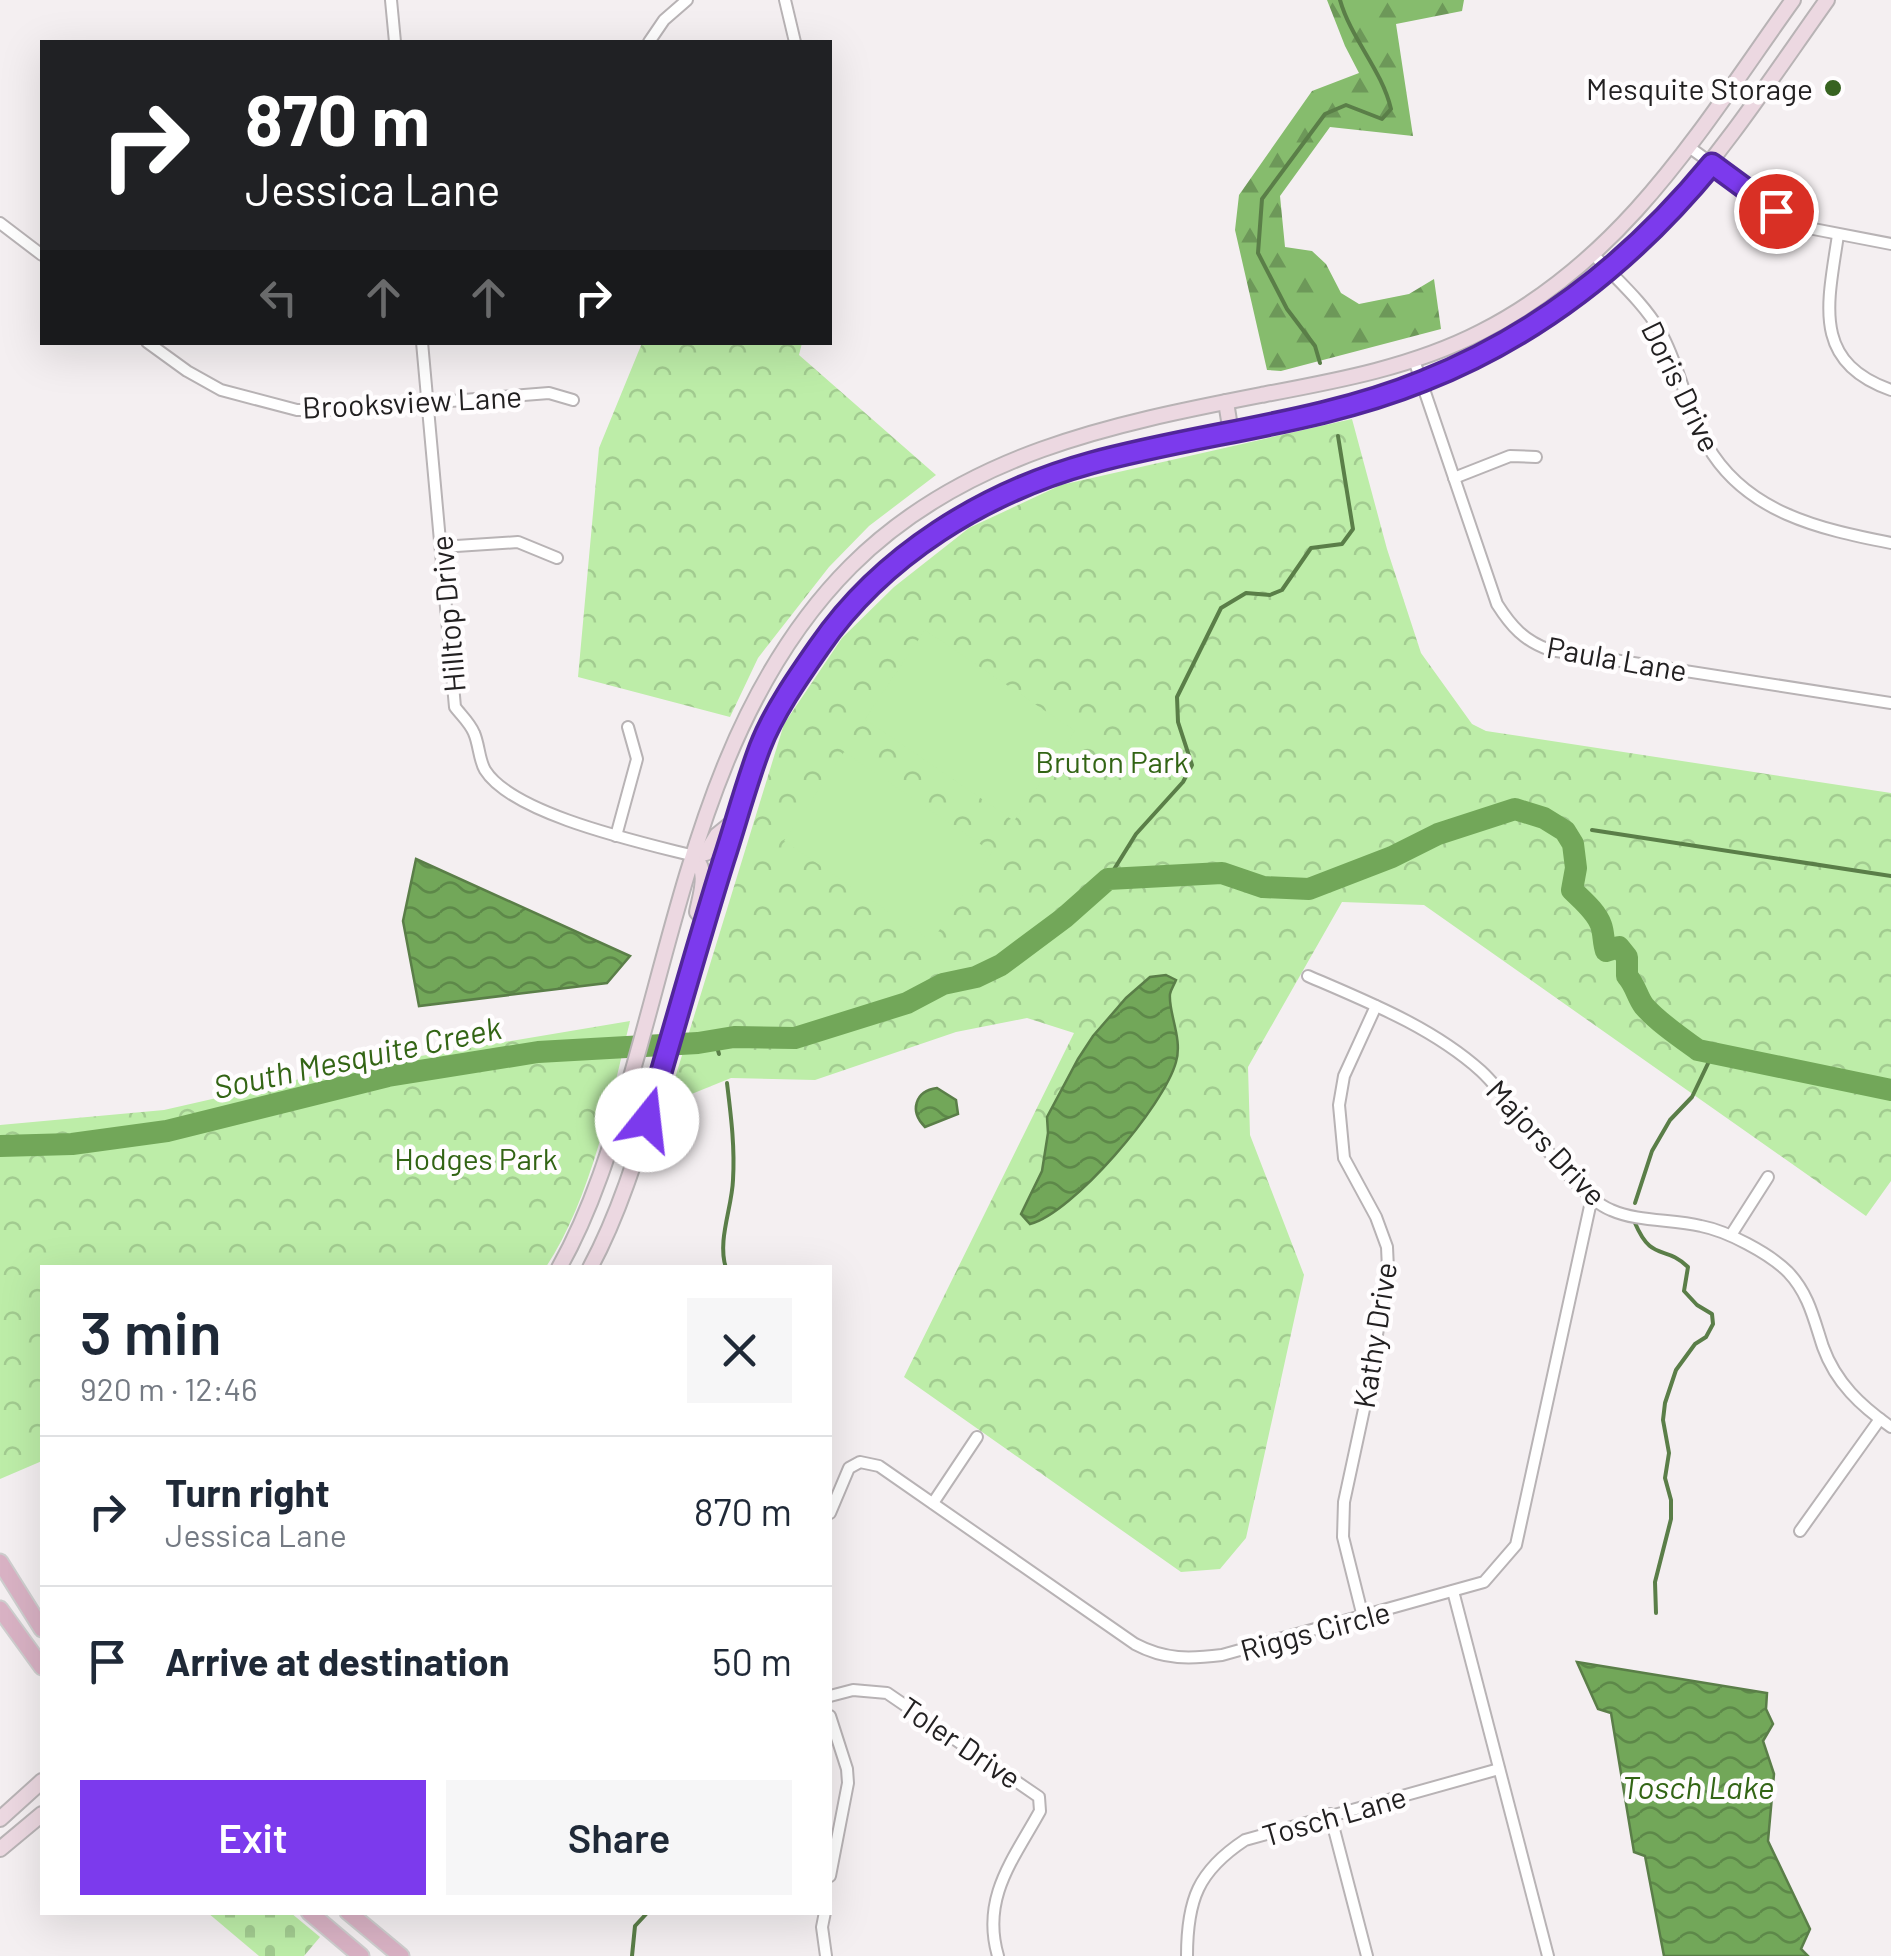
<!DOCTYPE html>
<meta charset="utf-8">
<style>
:root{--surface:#fff;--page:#f6f6f7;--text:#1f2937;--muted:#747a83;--line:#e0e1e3;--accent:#7c3aed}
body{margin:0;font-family:Barlow,sans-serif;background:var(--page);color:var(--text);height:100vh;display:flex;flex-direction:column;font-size:38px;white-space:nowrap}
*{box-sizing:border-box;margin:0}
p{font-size:32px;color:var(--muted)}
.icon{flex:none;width:55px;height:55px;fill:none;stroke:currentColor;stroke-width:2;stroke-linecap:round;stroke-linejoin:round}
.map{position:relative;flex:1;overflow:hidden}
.panel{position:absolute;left:40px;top:1265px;width:792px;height:650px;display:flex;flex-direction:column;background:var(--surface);border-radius:0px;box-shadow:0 10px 40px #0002}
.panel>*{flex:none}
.top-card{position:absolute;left:40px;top:40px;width:792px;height:305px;border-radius:0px;box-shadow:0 10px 40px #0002;background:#202124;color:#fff;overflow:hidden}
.pin{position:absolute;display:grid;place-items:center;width:85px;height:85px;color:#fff;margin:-42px;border:5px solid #fff;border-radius:50%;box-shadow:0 2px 10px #0007}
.me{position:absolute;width:110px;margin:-55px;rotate:16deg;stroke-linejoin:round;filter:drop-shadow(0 0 8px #0008)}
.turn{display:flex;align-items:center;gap:35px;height:210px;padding:0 40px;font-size:45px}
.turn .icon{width:130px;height:130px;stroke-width:2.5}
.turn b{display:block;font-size:70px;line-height:85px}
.lanes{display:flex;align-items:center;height:95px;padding:0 40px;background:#0003;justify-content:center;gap:50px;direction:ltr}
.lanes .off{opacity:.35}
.round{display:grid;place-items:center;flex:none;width:105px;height:105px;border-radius:0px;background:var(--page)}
.overview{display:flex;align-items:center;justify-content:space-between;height:170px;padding:0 40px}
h1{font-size:60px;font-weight:600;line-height:75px}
.button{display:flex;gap:20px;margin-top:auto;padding:20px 40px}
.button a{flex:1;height:115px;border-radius:0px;background:var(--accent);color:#fff;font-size:40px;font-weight:600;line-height:115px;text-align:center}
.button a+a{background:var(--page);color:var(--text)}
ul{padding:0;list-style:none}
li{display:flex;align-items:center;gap:30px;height:150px;padding:0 40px;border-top:2px solid var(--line)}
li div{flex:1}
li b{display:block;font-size:38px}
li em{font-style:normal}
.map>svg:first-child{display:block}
.forest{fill:url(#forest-firs)}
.cemetery{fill:url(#cemetery-stones)}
.park{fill:url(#park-crowns)}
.pitch{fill:#bdeda8}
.water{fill:url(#water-waves);stroke:#5a7e48;stroke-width:2.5}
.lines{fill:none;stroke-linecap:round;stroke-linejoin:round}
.stream{stroke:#5a7e48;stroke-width:4}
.river{stroke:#72a759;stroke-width:22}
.minor-casing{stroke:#b8b3b5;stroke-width:14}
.secondary-casing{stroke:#b8b3b5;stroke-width:18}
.primary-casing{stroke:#cecece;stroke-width:19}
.minor{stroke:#fff;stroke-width:10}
.secondary{stroke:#ecd8e1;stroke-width:14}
.primary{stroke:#d9b2c4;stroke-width:15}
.route-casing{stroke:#51269a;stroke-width:25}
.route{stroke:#7c3aed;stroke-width:18}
.poi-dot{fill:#376320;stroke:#fffdfe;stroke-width:4}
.labels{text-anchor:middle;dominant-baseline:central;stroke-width:9;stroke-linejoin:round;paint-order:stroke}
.poi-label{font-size:30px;fill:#222021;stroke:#fffdfe;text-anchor:end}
.street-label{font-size:30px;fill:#222021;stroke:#fffdfe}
.park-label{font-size:30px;fill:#326414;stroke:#fffdfe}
.water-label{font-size:32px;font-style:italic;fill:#336515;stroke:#fffdfe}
</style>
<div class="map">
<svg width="1891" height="1956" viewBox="0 0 1891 1956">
<defs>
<pattern id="forest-firs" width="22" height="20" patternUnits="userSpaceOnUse" patternTransform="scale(2.5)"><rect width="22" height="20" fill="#86bc6d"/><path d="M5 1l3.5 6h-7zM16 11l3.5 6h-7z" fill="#6d9859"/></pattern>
<pattern id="cemetery-stones" width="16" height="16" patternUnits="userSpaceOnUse" patternTransform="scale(2.5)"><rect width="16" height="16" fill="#bdeda8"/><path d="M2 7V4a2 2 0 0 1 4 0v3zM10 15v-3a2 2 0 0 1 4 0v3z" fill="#a2cb90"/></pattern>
<pattern id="park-crowns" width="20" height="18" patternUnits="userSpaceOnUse" patternTransform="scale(2.5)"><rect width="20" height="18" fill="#bdeda8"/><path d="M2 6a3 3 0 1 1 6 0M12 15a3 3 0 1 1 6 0" fill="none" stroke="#a2cb90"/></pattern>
<pattern id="water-waves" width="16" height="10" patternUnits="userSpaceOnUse" patternTransform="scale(2.5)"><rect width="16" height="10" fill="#72a759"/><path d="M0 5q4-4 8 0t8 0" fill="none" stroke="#5d8849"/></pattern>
</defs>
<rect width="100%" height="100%" fill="#f4eff1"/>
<path class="forest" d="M1327 0H1464L1462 11 1396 24 1413 136 1330 127 1280 196 1285 247 1312 251 1326 264 1341 293 1359 304 1409 294 1434 279 1441 329 1281 371 1267 370 1235 230 1239 195 1312 91 1359 73 1345 46Z"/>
<path class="cemetery" d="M208 1913H291L320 1937 304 1956H259Z"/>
<g class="park">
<path d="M642 343H802L799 355 936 475 869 526 829 567 758 658 730 717 578 677 599 448Z"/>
<path d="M1352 419 1387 549 1421 653 1472 724 1486 731 1891 793V1181L1866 1216 1424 905 1342 902 1248 1067 1250 1135 1304 1275 1246 1538 1220 1569 1181 1572 904 1377 1074 1033 1027 1018 956 1032 815 1080 731 1078 667 1104 784 724 842 638 894 587 969 528 1061 485Z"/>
<path d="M630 1021C611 1100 591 1199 546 1267L42 1268V1461L0 1479V1125L164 1110 343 1069Z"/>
</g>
<g class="pitch">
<path d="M925 630 1075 731 1014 821 865 719Z"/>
<path d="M844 752 992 852 932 941 784 841Z"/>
</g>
<g class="water">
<path d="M416 859 630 956 607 983 419 1006 403 921Z"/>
<path d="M1166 975 1176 980C1174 985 1171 989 1170 994 1168 1012 1183 1039 1176 1062 1164 1106 1073 1213 1030 1224L1021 1214 1042 1171 1048 1133 1047 1117 1078 1059 1093 1036 1126 998 1150 977Z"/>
<path d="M937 1088 956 1100 958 1114 925 1127C909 1111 915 1091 937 1088Z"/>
<path d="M1577 1662 1767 1693 1766 1709 1773 1724 1763 1741 1774 1774 1768 1841 1810 1929 1801 1949 1808 1956H1664L1645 1856 1634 1852 1611 1713 1598 1709Z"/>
</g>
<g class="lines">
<g class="stream">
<path d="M1320 363 1315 346 1287 309 1258 253 1262 199 1325 114 1346 105 1382 119 1391 109C1382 70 1351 39 1340 0"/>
<path d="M1592 830 1891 876"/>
<path d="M1565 831H1575"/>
<path d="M1108 879 1136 834 1183 782 1192 765 1178 722 1177 697 1221 608 1246 593 1270 595 1282 590 1311 548 1342 544 1353 529 1338 436"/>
<path d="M715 1040 719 1054"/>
<path d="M1635 1203 1652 1151 1670 1120 1692 1097 1713 1053"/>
<path d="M1635 1223C1652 1263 1665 1244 1688 1267L1684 1291 1697 1305 1712 1314 1713 1324 1706 1337 1695 1344 1676 1370 1665 1403 1663 1420 1669 1453 1665 1478 1671 1500V1519L1655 1582 1656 1613"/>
<path d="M726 1268C717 1241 732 1208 733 1180 735 1147 731 1116 727 1083"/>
<path d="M632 1956 635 1926 648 1912"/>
</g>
<path class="river" d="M0 1146 72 1144 167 1131 388 1076 538 1052 698 1043 734 1037 795 1038 907 1003 943 984 976 977 1001 965 1064 918 1108 879 1222 873 1263 887 1309 889 1392 857 1438 834 1515 809 1544 818 1565 831 1573 844 1576 868 1572 890C1582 900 1596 911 1601 925 1604 933 1603 942 1606 951L1619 947 1627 957V976C1636 986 1637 997 1644 1006 1659 1023 1680 1037 1698 1050L1891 1090"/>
<defs>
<g id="minor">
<path d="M391 0 395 42"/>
<path d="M785 0 795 42"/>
<path d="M649 42 664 20 687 0"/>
<path d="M1689 147 1798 226 1891 244"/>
<path d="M0 223 42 255"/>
<path d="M1838 235C1828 303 1811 362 1891 390"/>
<path d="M1594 255C1616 279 1643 302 1660 331 1680 366 1686 409 1707 445 1746 513 1820 529 1891 543"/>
<path d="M147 342 187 371 221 390 297 410H339L549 393 573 400"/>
<path d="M422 342 455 707C461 715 470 723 474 733 479 744 479 760 485 770 513 815 644 843 694 856"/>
<path d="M1414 360 1497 604C1511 626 1524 641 1550 650L1891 703"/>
<path d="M1454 478 1510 456 1536 457"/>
<path d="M441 547 518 542 557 558"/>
<path d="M616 836 637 759 628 727"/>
<path d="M1308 976C1368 1002 1432 1027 1481 1071 1517 1104 1571 1194 1611 1210 1638 1222 1672 1219 1701 1226 1727 1231 1769 1253 1788 1272 1809 1294 1814 1320 1823 1347 1836 1383 1861 1406 1891 1427"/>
<path d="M1731 1235 1768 1177"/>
<path d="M933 1503 977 1437"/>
<path d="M830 1513 849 1468 860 1462 879 1466 1135 1644C1165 1660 1190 1659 1222 1655L1484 1582 1516 1545 1592 1197"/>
<path d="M1800 1531 1880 1419"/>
<path d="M1453 1591 1548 1956"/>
<path d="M1363 1617 1343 1537 1344 1502 1366 1400 1388 1269 1387 1247 1376 1217 1344 1158 1339 1105 1344 1076 1376 1006"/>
<path d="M830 1696 853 1690 887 1693 1039 1797 1040 1811C1013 1860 981 1898 998 1956"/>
<path d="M830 1716 847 1769 848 1783 830 1876"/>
<path d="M1330 1814 1367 1956"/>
<path d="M825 1912 822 1927 826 1956"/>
<path d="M1187 1956C1187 1900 1198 1871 1245 1840L1499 1769"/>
</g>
<g id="secondary">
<path d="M1226 402 1231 433"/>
<path d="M694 856C709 873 701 892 697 912L705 921"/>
<path d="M694 856 706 853 717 835 737 819"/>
<path d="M559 1268C592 1209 612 1144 630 1080 682 902 715 702 851 566 963 454 1112 424 1261 395 1336 381 1413 367 1481 332 1626 258 1702 127 1793 0"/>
<path d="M590 1268C619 1214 637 1155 654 1097 675 1024 696 950 719 877 732 834 744 790 760 749 778 701 818 642 853 604 916 535 1000 490 1089 463 1122 453 1158 449 1192 441 1294 420 1401 399 1494 350 1650 268 1729 138 1827 0"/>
<path d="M0 1819 42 1781"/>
<path d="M0 1849 42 1814"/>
</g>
<g id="primary">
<path d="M0 1562 42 1629"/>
<path d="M0 1609 42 1667"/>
<path d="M309 1912 361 1956"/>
<path d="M348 1912 401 1956"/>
</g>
</defs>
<use href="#minor" class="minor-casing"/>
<use href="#secondary" class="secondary-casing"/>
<use href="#primary" class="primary-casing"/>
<use href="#minor" class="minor"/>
<use href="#secondary" class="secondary"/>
<use href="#primary" class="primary"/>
</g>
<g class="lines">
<defs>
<path id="route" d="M647 1120C673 1033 697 945 724 859 736 822 746 784 760 747 773 713 798 677 819 647 882 555 985 492 1091 463 1200 433 1317 424 1423 381 1540 335 1633 260 1712 164L1776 211"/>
</defs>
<use href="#route" class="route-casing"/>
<use href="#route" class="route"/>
</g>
<circle class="poi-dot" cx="1833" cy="88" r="10"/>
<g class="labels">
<g class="poi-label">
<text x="1813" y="88">Mesquite Storage</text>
</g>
<g class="street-label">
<text transform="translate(1682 386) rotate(64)">Doris Drive</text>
<text transform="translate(412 401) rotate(-3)">Brooksview Lane</text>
<text transform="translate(447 614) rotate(-95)">Hilltop Drive</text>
<text transform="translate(1617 658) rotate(10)">Paula Lane</text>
<text transform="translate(1547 1142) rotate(47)">Majors Drive</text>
<text transform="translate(1374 1335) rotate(-81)">Kathy Drive</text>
<text transform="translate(1315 1630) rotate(-15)">Riggs Circle</text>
<text transform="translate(961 1742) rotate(34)">Toler Drive</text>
<text transform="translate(1334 1815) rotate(-16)">Tosch Lane</text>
</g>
<g class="park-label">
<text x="1112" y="761">Bruton Park</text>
<text x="476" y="1158">Hodges Park</text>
</g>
<g class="water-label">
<text transform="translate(357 1056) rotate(-12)">South Mesquite Creek</text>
<text x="1698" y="1786">Tosch Lake</text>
</g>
</g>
</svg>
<div class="pin" style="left:1776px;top:211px;background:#d93025"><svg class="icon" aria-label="arrive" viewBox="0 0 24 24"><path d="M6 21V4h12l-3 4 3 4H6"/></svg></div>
<svg class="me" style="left:647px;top:1120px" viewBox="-20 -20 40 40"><circle r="19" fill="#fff"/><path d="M0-13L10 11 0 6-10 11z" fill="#7c3aed"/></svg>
<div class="top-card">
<div class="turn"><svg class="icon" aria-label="right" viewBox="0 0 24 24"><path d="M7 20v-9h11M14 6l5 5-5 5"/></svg><div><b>870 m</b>Jessica Lane</div></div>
<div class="lanes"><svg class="icon off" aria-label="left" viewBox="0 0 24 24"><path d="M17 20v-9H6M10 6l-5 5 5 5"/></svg><svg class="icon off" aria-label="ahead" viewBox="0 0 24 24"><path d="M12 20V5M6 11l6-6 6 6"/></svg><svg class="icon off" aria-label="ahead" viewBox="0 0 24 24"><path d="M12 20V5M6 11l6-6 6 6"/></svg><svg class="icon" aria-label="right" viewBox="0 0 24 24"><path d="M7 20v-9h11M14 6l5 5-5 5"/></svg></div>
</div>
<section class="panel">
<div class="overview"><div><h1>3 min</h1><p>920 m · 12:46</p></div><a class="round"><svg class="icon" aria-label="close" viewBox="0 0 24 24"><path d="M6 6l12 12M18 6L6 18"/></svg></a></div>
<ul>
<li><svg class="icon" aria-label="right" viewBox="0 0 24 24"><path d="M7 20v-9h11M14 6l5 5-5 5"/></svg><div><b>Turn right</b><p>Jessica Lane</p></div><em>870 m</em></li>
<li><svg class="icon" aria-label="arrive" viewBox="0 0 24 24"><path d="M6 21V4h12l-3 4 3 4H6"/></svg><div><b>Arrive at destination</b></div><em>50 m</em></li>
</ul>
<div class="button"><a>Exit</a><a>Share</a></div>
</section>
</div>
